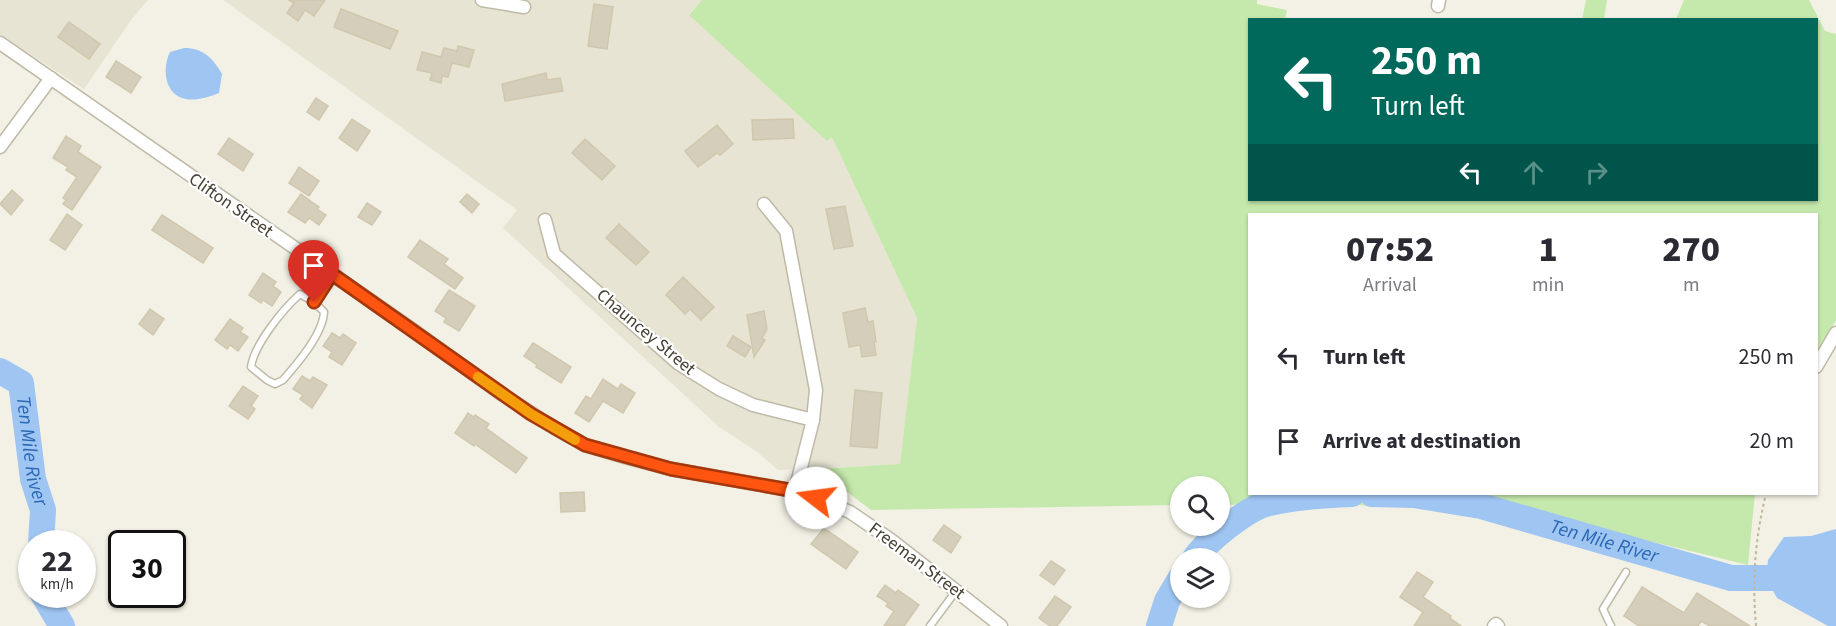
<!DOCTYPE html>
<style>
:root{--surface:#fff;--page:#f7f7f7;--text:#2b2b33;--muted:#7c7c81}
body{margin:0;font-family:"Source Sans 3",sans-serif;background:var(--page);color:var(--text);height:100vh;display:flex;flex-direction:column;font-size:22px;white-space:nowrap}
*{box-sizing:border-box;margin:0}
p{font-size:20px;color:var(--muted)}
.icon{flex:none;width:33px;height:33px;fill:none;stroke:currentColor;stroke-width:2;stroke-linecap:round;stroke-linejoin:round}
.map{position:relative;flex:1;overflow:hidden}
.sheet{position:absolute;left:1248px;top:213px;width:570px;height:282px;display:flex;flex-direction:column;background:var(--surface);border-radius:0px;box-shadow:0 2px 4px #0004}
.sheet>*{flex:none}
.top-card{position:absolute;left:1248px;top:18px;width:570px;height:183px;border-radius:0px;box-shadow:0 2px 4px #0004;background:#00695c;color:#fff;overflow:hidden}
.buttons{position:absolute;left:1170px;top:476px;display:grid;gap:12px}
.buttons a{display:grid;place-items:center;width:60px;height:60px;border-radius:50%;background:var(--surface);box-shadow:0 2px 4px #0004;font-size:30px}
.speed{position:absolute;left:18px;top:530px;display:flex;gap:12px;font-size:30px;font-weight:700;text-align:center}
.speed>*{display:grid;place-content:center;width:78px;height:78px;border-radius:50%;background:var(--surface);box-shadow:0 2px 4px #0004;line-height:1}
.speed small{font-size:15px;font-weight:400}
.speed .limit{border:3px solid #111;border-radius:9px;background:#fff;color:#111}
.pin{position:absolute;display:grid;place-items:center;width:51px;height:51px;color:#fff;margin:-62px -26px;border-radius:50% 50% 50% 0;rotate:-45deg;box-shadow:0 0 6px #0007}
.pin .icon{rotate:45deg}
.me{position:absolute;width:66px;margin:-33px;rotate:285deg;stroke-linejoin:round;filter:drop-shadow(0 0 4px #0008)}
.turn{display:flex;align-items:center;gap:21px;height:126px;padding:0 24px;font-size:27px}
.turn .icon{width:78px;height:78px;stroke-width:2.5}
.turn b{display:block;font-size:42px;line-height:51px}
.lanes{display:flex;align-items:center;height:57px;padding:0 24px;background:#0003;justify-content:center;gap:30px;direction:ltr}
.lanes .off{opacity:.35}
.eta{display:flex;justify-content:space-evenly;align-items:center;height:102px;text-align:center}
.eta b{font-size:36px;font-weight:800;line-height:42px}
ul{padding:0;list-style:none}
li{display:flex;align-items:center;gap:18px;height:84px;padding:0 24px}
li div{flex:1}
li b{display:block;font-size:22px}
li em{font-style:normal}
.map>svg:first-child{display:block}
.residential{fill:#e7e4d3}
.green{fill:#c5e9ac}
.water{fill:#9fc5f2}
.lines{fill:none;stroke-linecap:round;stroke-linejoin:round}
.river{stroke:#9fc5f2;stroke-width:26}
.building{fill:#d5ceba;stroke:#d0c7ad;stroke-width:1.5}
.lane-casing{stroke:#bfbaa7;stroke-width:9}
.street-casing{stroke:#bfbaa7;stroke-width:15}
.path{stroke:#c1b898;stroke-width:2;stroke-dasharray:3 3;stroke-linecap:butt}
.lane{stroke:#fff;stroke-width:6}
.street{stroke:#fff;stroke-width:12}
.route-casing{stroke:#a6370a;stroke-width:15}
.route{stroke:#ff5510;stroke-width:10}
.slow{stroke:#f59e0b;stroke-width:10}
.labels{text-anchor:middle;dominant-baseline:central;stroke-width:4.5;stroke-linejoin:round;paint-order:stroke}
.street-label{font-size:18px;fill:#464134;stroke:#fff}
.water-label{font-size:20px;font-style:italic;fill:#2a67b5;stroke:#fff}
</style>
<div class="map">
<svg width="1836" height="626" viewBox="0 0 1836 626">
<rect width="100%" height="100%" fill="#f3f1e5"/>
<g class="residential">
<path d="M0 0H148L131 20 84 89 0 35Z"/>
<path d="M223 0H702L689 14 828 141 832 136 917 318 900 465 778 470 757 452 719 427 503 228 517 210Z"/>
</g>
<g class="green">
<path d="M702 0H1257V4L1287 10 1285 19 1250 20V200H1816V20L1676 19 1684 0H1809L1825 31 1836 34V320L1817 355 1816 214H1250V494H1755L1748 565 1546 516 1495 511 1310 503 1220 505V486H1180V505L871 510 817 469 900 464 917 318 832 137 827 141 689 15Z"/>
<path d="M1586 0H1607L1604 19H1606H1582Z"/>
</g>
<g class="water">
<path d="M184 48C203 48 213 58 222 74L219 93C209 97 196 101 186 99 164 95 162 68 170 52Z"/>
<path d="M1836 529V626H1828L1777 598 1766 578 1768 560 1784 537 1811 536Z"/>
</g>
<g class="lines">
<g class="river">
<path id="s1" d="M0 371 21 383 33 479 43 510 41 543"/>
<path id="s2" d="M1372 494 1414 495 1481 506 1731 578H1787L1814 573 1836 561"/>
<path d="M1195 558C1207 541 1247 508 1269 503 1296 497 1324 495 1352 494"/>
<path d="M43 594 62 626"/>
<path d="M1159 626 1167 601 1180 579"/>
</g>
</g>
<g class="building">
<path d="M289 0H325L314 16 305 10 298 21 287 13 294 3Z"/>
<path d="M594 4 613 7 607 49 588 46Z"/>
<path d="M341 9 398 31 390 49 334 27Z"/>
<path d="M69 22 100 44 89 59 58 37Z"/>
<path d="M458 46 474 50 469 67 452 63 448 77 442 76 441 83 430 80 432 73 417 70 422 52 441 57 444 48 457 51Z"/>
<path d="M116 61 141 77 131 93 106 77Z"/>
<path d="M546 73 547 80 560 78 563 91 505 101 502 84Z"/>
<path d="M316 98 328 106 319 120 307 112Z"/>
<path d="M352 119 370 131 357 151 339 138Z"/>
<path d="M793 119 794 138 753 140 752 120Z"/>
<path d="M717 125 733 144 720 155 717 153 698 167 685 151Z"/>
<path d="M66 136 81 146 78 152 101 167 72 210 63 204 66 200 63 198 77 177 66 170 68 167 53 158Z"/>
<path d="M229 138 253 154 243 171 218 154Z"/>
<path d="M585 139 615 166 602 180 572 153Z"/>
<path d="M299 167 319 181 309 196 289 183Z"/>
<path d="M12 190 23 200 11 215 0 204Z"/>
<path d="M301 194 319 207 317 209 326 215 319 225 309 218 305 223 288 212Z"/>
<path d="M467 194 479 204 472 213 460 202Z"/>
<path d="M367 203 381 212 372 225 358 217Z"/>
<path d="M845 206 853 246 834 249 826 209Z"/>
<path d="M67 214 82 225 65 250 50 240Z"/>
<path d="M162 215 213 248 203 263 152 230Z"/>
<path d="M619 224 649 252 636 265 606 238Z"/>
<path d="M420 240 448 259 444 264 463 278 455 289 408 257Z"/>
<path d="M263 273 276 282 273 286 281 292 272 306 263 300 261 303 249 295Z"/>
<path d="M683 277 714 307 701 320 690 309 685 314 666 295Z"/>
<path d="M449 290 475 306 459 331 444 322 446 318 435 311Z"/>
<path d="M865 308 868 322 873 321 876 342H874L876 355 862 357 860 345 849 347 843 313Z"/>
<path d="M150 309 164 319 153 335 139 324Z"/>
<path d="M764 311 767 329 762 338 765 340 754 357 747 315Z"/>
<path d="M230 319 243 328 240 332 248 337 238 351 230 345 227 349 215 340Z"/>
<path d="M332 333 340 338 343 334 356 343 342 365 329 357 332 352 323 346Z"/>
<path d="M733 336 751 347 745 357 727 346Z"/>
<path d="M533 343 571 367 561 383 536 367 537 365 524 356Z"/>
<path d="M302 376 310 381 313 377 327 385 312 408 300 399 303 395 293 389Z"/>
<path d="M603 379 618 389 621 384 635 393 623 413 603 401 589 422 575 413 586 396 591 399Z"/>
<path d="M243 386 258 396 251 406 255 409 248 419 229 406Z"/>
<path d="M855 390 882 393 877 448 850 446Z"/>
<path d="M468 413 474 417 475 415 489 424 486 428 527 458 516 473 475 444 474 446 455 433Z"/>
<path d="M584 492 585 511 561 512 560 493Z"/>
<path d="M944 525 961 537 951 553 933 540Z"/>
<path d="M824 528 858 552 846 569 811 544Z"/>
<path d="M1051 561 1065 570 1054 585 1040 575Z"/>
<path d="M1417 572 1433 582 1423 597 1451 616 1450 618 1461 626H1414L1423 612 1400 597Z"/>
<path d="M885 585 896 593 898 590 919 605 904 626H884L894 611 886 606 888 603 877 596Z"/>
<path d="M1642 587 1684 613 1697 593 1750 626H1710L1701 621 1698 626H1639L1624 616Z"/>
<path d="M1055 596 1071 607 1057 626H1050L1039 618Z"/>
</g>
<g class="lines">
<defs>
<g id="lane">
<path d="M314 302 300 294C283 309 254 345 251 367L267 380 275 384 283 380C297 364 323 334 324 312L314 302 332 274"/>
<path d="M930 626 956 591"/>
<path d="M1611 626 1603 609 1626 572"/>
</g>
<g id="street">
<path d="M482 0 524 7"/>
<path d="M1438 6 1439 0"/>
<path d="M0 43 410 328 500 393 556 429 585 445 625 457 671 469 795 491 816 498 850 512 891 540 1001 626"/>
<path d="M0 147 51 78"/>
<path d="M764 204 786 231 816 390 813 420 795 491"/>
<path d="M545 220 554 254 679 364 719 389 753 405 813 420"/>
<path d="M1816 367 1836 333"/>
<path d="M1494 626 1496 624 1498 626"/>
</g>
</defs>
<use href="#lane" class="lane-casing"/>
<use href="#street" class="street-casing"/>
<path class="path" d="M1756 626C1752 580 1755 538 1766 494"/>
<use href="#lane" class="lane"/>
<use href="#street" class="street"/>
</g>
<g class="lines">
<defs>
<path id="route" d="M314 302 332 274 531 414 585 445 671 469 795 491 816 498"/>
</defs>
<use href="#route" class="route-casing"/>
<use href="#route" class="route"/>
<path class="slow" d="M478 377 531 414 575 440"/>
</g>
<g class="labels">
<g class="street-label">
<text transform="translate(231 205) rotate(35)">Clifton Street</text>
<text transform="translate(646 332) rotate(40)">Chauncey Street</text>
<text transform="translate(917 561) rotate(37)">Freeman Street</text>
</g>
<g class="water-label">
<text stroke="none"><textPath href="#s1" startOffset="93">Ten Mile River</textPath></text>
<text stroke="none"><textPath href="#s2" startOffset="238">Ten Mile River</textPath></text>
</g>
</g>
</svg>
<div class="buttons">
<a><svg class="icon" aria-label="search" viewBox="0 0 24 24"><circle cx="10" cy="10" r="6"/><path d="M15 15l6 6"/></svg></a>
<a><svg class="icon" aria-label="layers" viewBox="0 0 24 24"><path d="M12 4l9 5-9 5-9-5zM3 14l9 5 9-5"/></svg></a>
</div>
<div class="speed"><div>22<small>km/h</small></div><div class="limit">30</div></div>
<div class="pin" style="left:314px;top:302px;background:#d93025"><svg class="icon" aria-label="arrive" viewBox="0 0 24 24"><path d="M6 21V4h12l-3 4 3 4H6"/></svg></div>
<svg class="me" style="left:816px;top:498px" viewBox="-20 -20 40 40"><circle r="19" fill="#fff"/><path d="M0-13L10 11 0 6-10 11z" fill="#ff5510"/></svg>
<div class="top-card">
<div class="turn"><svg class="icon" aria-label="left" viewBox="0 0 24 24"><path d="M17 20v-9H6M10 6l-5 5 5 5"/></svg><div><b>250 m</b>Turn left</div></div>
<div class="lanes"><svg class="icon" aria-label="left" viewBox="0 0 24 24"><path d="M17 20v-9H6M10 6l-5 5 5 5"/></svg><svg class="icon off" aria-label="ahead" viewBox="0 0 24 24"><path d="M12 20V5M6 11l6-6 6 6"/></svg><svg class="icon off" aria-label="right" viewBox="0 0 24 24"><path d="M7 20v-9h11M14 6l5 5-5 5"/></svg></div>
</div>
<section class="sheet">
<div class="eta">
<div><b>07:52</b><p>Arrival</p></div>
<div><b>1</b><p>min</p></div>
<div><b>270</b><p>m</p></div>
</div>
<ul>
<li><svg class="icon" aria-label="left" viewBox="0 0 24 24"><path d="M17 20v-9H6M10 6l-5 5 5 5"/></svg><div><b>Turn left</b></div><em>250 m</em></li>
<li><svg class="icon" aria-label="arrive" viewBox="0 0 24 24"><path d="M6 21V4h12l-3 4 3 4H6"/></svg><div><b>Arrive at destination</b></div><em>20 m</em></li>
</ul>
</section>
</div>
